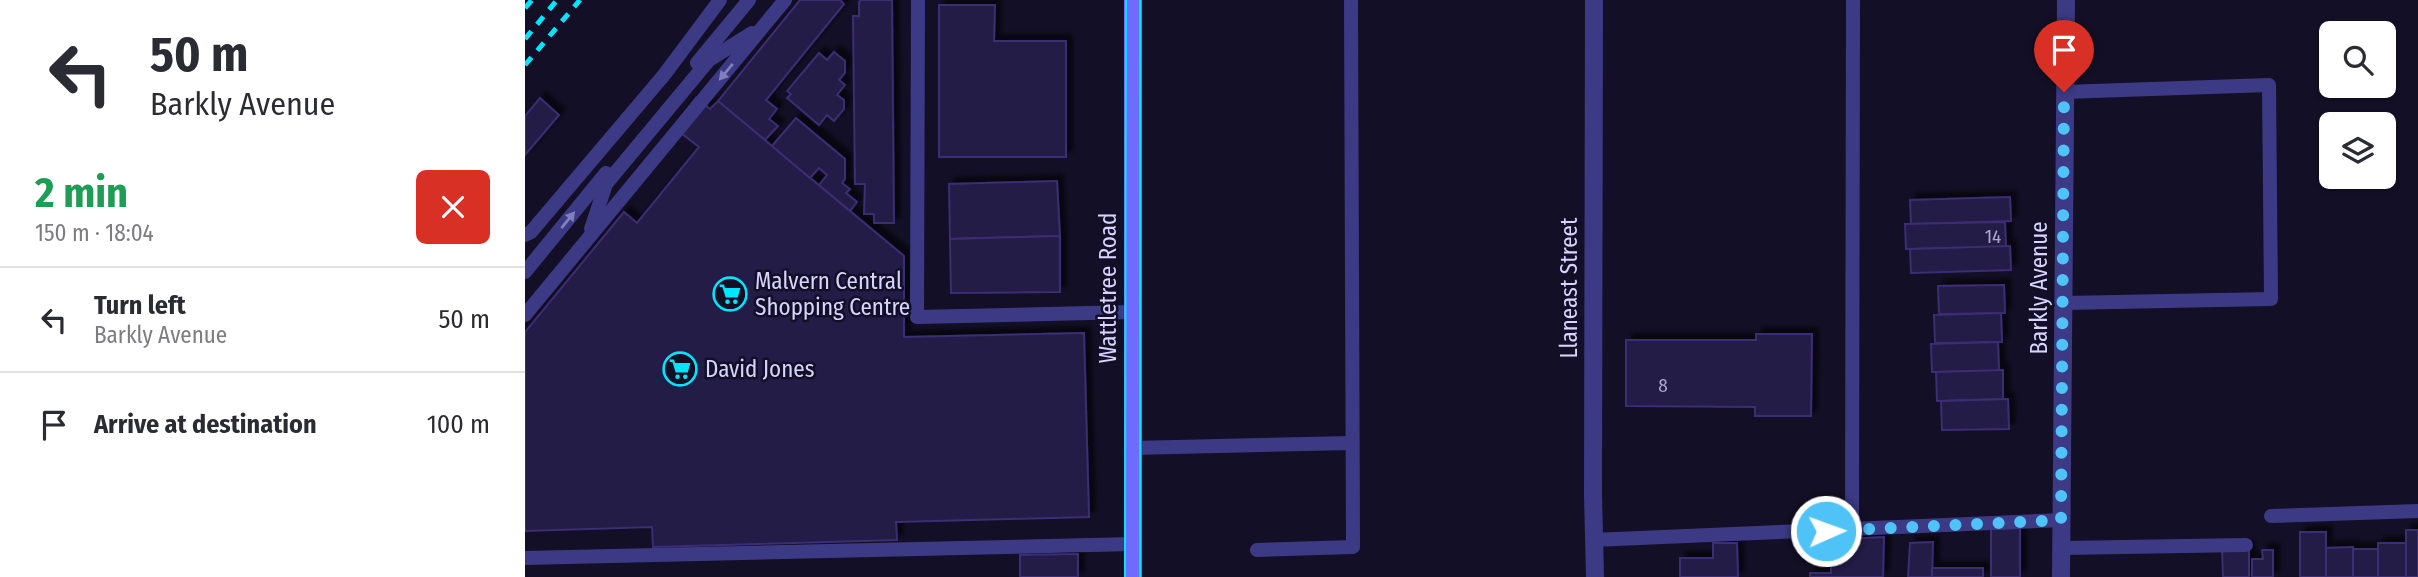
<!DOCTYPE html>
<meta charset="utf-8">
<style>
:root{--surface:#fff;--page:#f7f7f7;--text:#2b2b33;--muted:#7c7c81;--line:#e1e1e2}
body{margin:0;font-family:"Fira Sans Condensed",sans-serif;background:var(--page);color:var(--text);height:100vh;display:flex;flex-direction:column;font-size:26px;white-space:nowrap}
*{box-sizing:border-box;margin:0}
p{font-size:23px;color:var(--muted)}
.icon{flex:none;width:38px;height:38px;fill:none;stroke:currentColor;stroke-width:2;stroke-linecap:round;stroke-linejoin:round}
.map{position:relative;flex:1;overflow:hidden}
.drawer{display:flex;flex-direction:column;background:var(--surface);width:525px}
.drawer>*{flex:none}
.hud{background:#fff;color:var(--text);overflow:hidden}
.controls{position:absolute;left:1794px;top:21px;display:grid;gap:14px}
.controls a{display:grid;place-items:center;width:77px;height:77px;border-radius:10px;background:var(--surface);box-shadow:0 2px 5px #0004;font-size:35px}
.pin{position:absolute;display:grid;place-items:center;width:60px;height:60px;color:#fff;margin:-72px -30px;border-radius:50% 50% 50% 0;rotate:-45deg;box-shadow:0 0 7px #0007}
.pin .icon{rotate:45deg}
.me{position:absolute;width:77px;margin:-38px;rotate:88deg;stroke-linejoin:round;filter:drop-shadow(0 0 5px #0008)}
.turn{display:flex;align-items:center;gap:24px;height:147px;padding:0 35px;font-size:32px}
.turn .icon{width:91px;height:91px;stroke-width:2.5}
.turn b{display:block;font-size:49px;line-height:60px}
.round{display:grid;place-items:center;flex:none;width:74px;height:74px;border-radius:10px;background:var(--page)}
.head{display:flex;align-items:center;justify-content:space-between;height:119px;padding:0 35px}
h1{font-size:42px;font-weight:700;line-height:52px;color:#1e9e55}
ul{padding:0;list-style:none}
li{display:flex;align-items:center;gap:21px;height:105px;padding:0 35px;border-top:2px solid var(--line)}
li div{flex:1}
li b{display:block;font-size:26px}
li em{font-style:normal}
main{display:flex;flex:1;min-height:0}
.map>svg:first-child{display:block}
.building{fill:#241b47;stroke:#3b2d73;stroke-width:2;filter:url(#shadow)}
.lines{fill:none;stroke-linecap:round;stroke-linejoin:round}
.lane{stroke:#3d3a85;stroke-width:14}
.street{stroke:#3d3a85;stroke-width:18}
.secondary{stroke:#6f6bff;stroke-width:18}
.tram{stroke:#00e5ff;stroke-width:2}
.rail{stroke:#00e5ff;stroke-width:5;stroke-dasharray:10 9;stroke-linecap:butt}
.oneway{fill:#837fbc}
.route{stroke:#4fc3f7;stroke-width:12;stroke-dasharray:0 21.6}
.labels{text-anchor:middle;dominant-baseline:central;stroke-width:5;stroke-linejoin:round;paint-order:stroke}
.number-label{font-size:19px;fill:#aca6d1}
.poi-label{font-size:23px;fill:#d9d4ff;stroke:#130f26;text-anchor:start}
.street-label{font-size:23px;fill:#d9d4ff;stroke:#130f26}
</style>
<main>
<section class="drawer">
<div class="hud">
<div class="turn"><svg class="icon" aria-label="left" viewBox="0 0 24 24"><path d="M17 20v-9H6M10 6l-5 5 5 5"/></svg><div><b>50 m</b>Barkly Avenue</div></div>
</div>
<div class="head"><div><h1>2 min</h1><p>150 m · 18:04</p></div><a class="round" style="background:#d93025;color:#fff"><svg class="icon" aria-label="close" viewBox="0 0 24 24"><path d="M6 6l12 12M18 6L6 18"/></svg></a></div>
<ul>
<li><svg class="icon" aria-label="left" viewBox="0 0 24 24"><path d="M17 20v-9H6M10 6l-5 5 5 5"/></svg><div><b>Turn left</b><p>Barkly Avenue</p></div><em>50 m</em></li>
<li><svg class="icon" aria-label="arrive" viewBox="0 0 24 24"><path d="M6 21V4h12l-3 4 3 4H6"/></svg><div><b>Arrive at destination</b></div><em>100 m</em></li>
</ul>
</section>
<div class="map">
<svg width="1893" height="577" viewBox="0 0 1893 577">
<defs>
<filter id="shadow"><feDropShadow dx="6" dy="-6" stdDeviation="2" flood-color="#0009"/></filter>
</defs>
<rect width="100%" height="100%" fill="#130f26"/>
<g class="building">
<path d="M275 0H315L319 4 241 100 252 109 244 119 253 126 240 140 193 101Z"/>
<path d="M336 0H367L369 223H349V214H339L340 184H330L328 16H334V2Z"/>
<path d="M414 5H470L469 41H541V157H414Z"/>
<path d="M309 52 320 61V73L314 80 320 85 312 95 319 100V109L309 121 302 115 294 125 262 98 266 94 262 91 294 53 302 60Z"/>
<path d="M15 98 34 115 0 155V116Z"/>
<path d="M171 98 185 109 193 101 379 256V337L559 333 564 517 371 522 372 540 128 547 127 527 0 531V332L99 212 112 223 174 147 148 127Z"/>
<path d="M271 118 320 159V179L317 183 325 189 321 193 332 202 325 211 294 185 302 175 294 168 285 178 247 146Z"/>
<path d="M532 181 535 236 425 239 424 184Z"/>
<path d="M1485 197 1486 221 1386 224 1385 200Z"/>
<path d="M1480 222 1481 247 1381 249 1380 224Z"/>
<path d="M535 236V292L426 293 425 239Z"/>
<path d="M1485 246 1486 270 1386 273 1385 249Z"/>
<path d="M1479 285 1480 313 1414 314 1413 286Z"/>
<path d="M1476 313 1477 342 1410 343 1409 315Z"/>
<path d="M1231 334H1287L1286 416H1230V407L1101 406V340H1231Z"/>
<path d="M1473 342 1474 371 1407 372 1406 344Z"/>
<path d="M1478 370V399L1412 401 1411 372Z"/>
<path d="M1483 399 1484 429 1417 430 1416 401Z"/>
<path d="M1495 528V577H1466V529Z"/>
<rect x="1881" y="530" width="12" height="47"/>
<rect x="1775" y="532" width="26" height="45"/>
<path d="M1359 537 1358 577H1285V573H1306V540Z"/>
<path d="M1408 542 1407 577H1383L1385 543Z"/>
<path d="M1188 543H1212L1213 577H1155V558H1188Z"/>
<rect x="1853" y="543" width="28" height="34"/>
<path d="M1828 547V577H1801V548Z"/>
<path d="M1697 548H1724V577H1698Z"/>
<rect x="1828" y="549" width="25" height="28"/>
<path d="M1737 550H1748V577H1727V559H1738Z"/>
<path d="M553 554V577H495V555Z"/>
<rect x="1407" y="568" width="51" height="9"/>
</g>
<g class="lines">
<g class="lane">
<path d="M393 0 392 317 607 312"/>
<path d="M172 63 224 0"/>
<path d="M66 229 81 184 184 60 227 33"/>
<path d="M0 235 6 232 139 75 195 0"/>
<path d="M0 272 81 173"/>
<path d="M1539 303 1746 299 1744 85 1539 92"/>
<path d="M0 315 260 0"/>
<path d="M607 448 827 443"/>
<path d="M1746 516 1893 511"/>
<path d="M1327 530 1328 0"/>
<path d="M1068 540 1536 520"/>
<path d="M1536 548 1721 545"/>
<path d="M732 550 828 547 826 0"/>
<path d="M0 558 608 544"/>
</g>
<g class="street">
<path d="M1069 0 1068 495 1070 577"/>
<path d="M1536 577 1541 0"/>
</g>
<path class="secondary" d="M608 0V577"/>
<g class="tram">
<path d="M600 577 601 0"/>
<path d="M615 577V0"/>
</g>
<g class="rail">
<path d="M0 8 7 0"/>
<path d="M0 39 32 0"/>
<path d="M0 65 55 0"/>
</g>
</g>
<defs><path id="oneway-solid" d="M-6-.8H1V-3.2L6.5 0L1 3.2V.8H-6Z" transform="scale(1.75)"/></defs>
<g class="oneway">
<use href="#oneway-solid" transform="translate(201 72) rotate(130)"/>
<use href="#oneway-solid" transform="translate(43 220) rotate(-51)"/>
</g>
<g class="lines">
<path class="route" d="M1301 531 1536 520 1539 92"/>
</g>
<defs>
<symbol id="supermarket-ring" viewBox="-11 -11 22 22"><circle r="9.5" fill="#130f26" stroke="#00e5ff" stroke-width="1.5"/><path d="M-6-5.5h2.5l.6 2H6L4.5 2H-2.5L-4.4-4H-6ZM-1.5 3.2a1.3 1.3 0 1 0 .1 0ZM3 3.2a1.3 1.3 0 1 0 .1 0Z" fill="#00e5ff"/></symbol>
</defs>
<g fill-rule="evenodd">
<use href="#supermarket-ring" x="186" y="275" width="38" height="38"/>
<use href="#supermarket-ring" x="136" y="350" width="38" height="38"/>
</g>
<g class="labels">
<g class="number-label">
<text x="1468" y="236">14</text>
<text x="1138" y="385">8</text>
</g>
<g class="poi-label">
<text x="230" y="281">Malvern Central<tspan x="230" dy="26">Shopping Centre</tspan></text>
<text x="180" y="369">David Jones</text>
</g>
<g class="street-label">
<text transform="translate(583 288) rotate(-90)">Wattletree Road</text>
<text transform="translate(1044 288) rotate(-90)">Llaneast Street</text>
<text transform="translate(1514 288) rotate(-90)">Barkly Avenue</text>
</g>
</g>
</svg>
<div class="controls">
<a><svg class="icon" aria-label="search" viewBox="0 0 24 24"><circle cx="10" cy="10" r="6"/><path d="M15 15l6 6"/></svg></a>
<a><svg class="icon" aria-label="layers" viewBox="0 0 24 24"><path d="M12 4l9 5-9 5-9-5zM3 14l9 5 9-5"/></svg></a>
</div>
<div class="pin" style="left:1539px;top:92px;background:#d93025"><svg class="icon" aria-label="arrive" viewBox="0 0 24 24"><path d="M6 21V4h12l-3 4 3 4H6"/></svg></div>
<svg class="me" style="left:1301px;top:531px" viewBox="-20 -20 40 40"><circle r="17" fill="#4fc3f7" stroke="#fff" stroke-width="3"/><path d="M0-11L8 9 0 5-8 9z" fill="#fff"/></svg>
</div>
</main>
